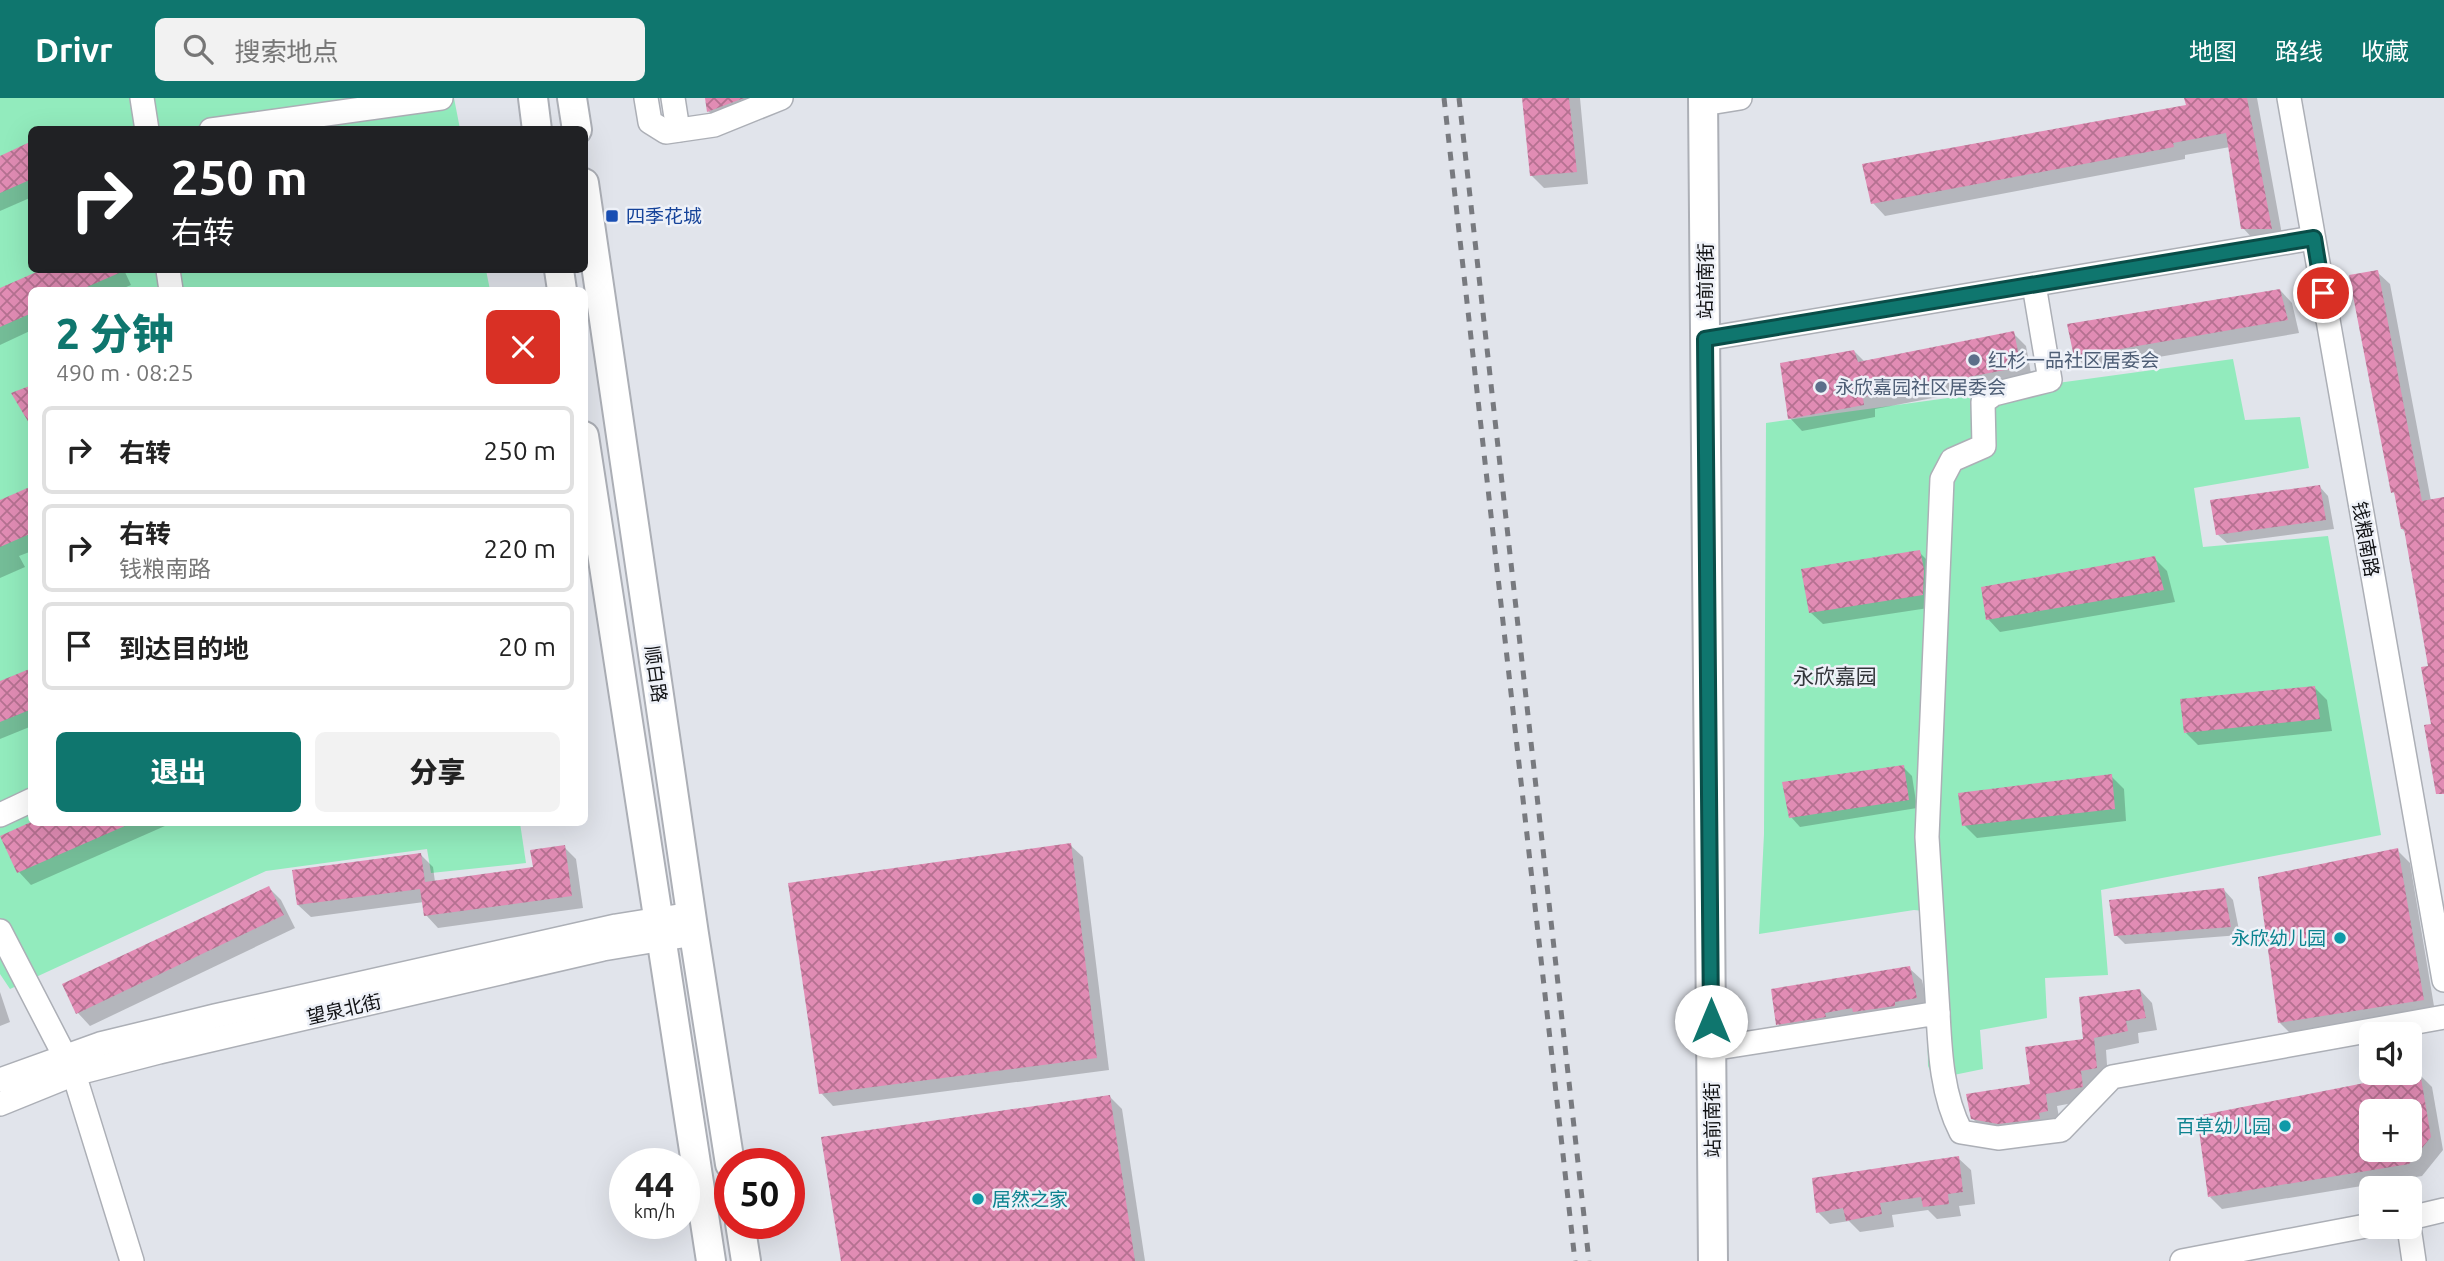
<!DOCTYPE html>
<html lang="zh">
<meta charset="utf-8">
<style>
:root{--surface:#fff;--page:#f2f2f2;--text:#222;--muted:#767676;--line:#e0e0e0;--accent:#0f766e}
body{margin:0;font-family:Ubuntu,"Noto Sans SC",sans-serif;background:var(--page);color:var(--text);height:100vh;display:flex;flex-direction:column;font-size:26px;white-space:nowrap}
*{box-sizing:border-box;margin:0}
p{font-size:23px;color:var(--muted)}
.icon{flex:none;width:38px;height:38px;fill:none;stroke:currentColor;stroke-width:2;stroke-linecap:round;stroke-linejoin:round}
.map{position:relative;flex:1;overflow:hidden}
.panel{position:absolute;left:28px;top:189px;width:560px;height:539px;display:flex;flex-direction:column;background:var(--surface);border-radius:10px;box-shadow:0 7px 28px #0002}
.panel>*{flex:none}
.banner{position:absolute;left:28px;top:28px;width:560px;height:147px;border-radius:10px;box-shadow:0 7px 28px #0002;background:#202124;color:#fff;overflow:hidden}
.fabs{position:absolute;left:2359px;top:924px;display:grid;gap:14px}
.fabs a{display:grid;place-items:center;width:63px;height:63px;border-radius:10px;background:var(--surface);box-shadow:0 7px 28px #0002;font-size:35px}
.speed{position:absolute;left:609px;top:1050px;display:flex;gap:14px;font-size:35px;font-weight:700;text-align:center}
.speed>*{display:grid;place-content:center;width:91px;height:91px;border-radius:50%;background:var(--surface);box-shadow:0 7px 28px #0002;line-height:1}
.speed small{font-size:18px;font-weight:400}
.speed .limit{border:10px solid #d22;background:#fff;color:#111}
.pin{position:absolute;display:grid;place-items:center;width:60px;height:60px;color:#fff;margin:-30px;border:4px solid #fff;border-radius:50%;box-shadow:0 2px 7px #0007}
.me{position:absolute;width:77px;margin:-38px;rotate:0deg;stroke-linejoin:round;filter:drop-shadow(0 0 5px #0008)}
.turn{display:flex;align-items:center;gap:24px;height:147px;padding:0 28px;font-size:32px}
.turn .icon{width:91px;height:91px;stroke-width:2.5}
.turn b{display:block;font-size:49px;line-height:60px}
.round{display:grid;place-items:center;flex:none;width:74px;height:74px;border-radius:10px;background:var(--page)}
.overview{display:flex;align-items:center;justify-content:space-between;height:119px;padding:0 28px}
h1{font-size:42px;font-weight:800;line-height:52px;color:var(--accent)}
.primary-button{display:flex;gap:14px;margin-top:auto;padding:14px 28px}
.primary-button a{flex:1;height:80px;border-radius:10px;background:var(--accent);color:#fff;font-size:28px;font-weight:800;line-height:80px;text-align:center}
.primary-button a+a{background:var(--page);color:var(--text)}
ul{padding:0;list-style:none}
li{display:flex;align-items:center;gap:21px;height:88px;margin:0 14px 10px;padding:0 14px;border:4px solid var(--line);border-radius:10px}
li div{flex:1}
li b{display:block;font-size:26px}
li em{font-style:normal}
header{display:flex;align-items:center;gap:42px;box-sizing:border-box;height:98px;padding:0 35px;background:var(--accent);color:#fff}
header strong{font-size:33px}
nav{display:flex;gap:38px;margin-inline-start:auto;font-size:24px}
.search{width:490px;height:63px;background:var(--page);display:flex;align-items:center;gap:18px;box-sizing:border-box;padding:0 24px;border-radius:10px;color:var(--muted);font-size:26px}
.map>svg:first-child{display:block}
.green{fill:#92ebbd}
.shadow{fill:#0003;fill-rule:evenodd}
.building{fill:url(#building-cross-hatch);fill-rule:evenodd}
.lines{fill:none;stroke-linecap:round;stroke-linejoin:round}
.minor-casing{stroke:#acafb6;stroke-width:26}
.major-casing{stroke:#acafb6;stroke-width:32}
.minor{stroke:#fff;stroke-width:23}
.major{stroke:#fff;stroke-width:28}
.rail{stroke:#787a7f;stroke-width:5;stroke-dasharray:9 9;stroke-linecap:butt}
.route-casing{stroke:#0a4d48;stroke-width:18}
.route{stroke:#0f766e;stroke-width:12}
.transit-dot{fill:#1a4fb4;stroke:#eef1f8;stroke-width:2.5}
.service-dot{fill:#5c6f8a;stroke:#eef1f8;stroke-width:2.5}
.culture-dot{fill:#0f9aa8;stroke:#eef1f8;stroke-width:2.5}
.labels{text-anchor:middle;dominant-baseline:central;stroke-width:5;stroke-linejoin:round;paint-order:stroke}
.transit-label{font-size:19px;fill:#164399;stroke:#eef1f8;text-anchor:start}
.street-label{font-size:19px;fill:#101113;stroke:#eef1f8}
.service-label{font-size:19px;fill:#4e5e75;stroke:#eef1f8;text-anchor:start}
.culture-label{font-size:19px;fill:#0d838f;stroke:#eef1f8;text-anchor:end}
.neighbourhood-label{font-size:21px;fill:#32353a;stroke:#eef1f8}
</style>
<header>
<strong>Drivr</strong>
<div class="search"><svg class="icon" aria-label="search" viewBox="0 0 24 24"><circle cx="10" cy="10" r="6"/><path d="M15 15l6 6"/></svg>搜索地点</div>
<nav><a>地图</a><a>路线</a><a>收藏</a></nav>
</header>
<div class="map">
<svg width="2444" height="1163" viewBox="0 0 2444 1163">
<defs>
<pattern id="building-cross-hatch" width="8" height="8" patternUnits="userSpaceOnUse" patternTransform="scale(1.75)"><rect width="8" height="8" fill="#e18cb4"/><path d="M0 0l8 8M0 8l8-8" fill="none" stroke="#b57191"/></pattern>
</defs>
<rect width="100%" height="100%" fill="#e1e4eb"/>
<g class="green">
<path d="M0 0H454L460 31 32 32V172H486L490 192H32V724L520 725 526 765 431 775 427 751 266 773 10 891 0 876Z"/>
<path d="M2233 261 2245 322 2300 319 2309 370 2194 390 2203 449 2328 438 2381 737 2101 792 2108 877 2045 880 2047 920 1980 932 1983 971 1934 981 1928 968 1925 813 1914 812 1759 836 1764 736 1766 325Z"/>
</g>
<g class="shadow">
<path d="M706 0H786L721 25 708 13Z"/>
<path d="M1524 0H1580L1588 86 1544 90 1532 78Z"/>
<path d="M2186 0H2257L2283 142 2255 143 2243 130 2230 49 2185 57V61L1885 118 1873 105 2188 9Z"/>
<path d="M32 45V99L0 113V60Z"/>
<path d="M46 172H124L131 187 119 192H32V232L0 247V191Z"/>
<path d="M2377 174 2390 186 2431 403 2444 680 2433 627 2430 569 2406 435 2402 431 2397 398 2393 394Z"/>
<path d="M2280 192 2292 205 2299 235 2088 271 2075 258Z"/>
<path d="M2013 235 2026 248 2032 281 1875 311V319L1802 333 1790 320 1854 253 1865 264Z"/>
<path d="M2319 388 2328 398 2334 431 2227 445 2217 436Z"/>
<path d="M32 390V453L19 458 25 469 0 480V421Z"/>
<path d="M1919 454 1932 467 1935 509 1823 526 1810 514Z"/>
<path d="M2154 460 2167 473 2175 504 2000 534 1988 521Z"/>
<path d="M32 571V628L0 641V585Z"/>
<path d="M2315 590 2327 602 2332 633 2198 647 2186 635Z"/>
<path d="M1903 669 1912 678 1917 710 1800 729 1791 719Z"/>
<path d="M2111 678 2124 691 2126 723 1977 740 1964 727Z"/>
<path d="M36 724H174L31 787 19 774Z"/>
<path d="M1070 747 1083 759 1109 972 833 1008 821 995Z"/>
<path d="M564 749 576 761 583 810 438 830 426 817 424 804 311 819 298 807 421 757 433 769 435 784 535 770Z"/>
<path d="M2397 752 2410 765 2435 914 2292 937 2280 925Z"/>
<path d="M269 790 281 802 295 830 90 928 78 915 64 887Z"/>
<path d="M2224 792 2233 802 2240 837 2125 846 2116 837Z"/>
<path d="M1909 870 1922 882 1929 912 1790 938 1778 926Z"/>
<path d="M2140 892 2152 905 2157 932 2138 935 2139 945 2106 952 2108 982 2094 1001 2057 1008 2060 1025 1985 1033 1973 1021 2032 987Z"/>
<path d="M0 894 10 924 0 928Z"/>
<path d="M2419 976 2432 989 2443 1052 2422 1078 2222 1111 2210 1099ZM2371 1013H2410V1052H2371Z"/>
<path d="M1110 999 1122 1011 1145 1163H843Z"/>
<path d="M1958 1060 1971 1072 1975 1106 1959 1108 1961 1118 1937 1121 1928 1112 1892 1117 1894 1129 1860 1134 1849 1123 1830 1126 1818 1114Z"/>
</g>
<g class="building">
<path d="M705 0H744L707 14Z"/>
<path d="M1522 0H1569L1577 74 1530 78Z"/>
<path d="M2184 0H2247L2272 131H2241L2226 35 2173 45 2174 49 1871 106 1862 66 2186 7Z"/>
<path d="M32 43V81L0 95V58Z"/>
<path d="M41 172H126L80 192H32V215L0 229V190Z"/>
<path d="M2378 172 2422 403 2444 399V696H2436L2424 627 2431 626 2421 569 2428 568 2404 431H2401L2394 394 2391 395 2349 177Z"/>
<path d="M2280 191 2288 222 2074 259 2067 226Z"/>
<path d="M2014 233 2021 269 1863 299 1864 307 1788 321 1780 265 1854 252 1858 264Z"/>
<path d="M32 287V330L11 295Z"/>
<path d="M2320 387 2326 422 2216 437 2210 402Z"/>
<path d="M32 388V435L0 449V402Z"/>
<path d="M1920 452 1924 471 1923 497 1809 515 1801 471Z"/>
<path d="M2155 458 2164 492 1986 522 1981 489Z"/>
<path d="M32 570V611L0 624V583Z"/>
<path d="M2315 588 2320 621 2184 635 2180 601Z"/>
<path d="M1904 667 1909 702 1789 720 1782 684Z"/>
<path d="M2112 676 2115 711 1962 728 1958 695Z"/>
<path d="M31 724H134L17 775 0 738Z"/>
<path d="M1071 745 1097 960 819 996 788 785Z"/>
<path d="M565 747 572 798 424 818 420 791 297 807 292 772 421 755 425 784 533 769 530 752Z"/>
<path d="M2398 750 2424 902 2278 925 2258 779Z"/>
<path d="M269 788 284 817 76 916 62 886Z"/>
<path d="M2224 790 2231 829 2114 838 2109 802Z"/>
<path d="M1910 868 1917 900 1895 904V908L1853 914 1852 910 1825 915 1826 919 1776 927 1771 891Z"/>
<path d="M2140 891 2146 920 2126 923 2128 933 2094 940 2097 970 2081 973 2083 989 2046 996 2048 1013 2039 1015 2040 1021 1998 1026 1971 1021 1966 996 2030 986 2025 949 2083 941 2079 899Z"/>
<path d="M2420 974 2431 1039 2409 1066 2208 1099 2197 1018ZM2371 1013H2410V1052H2371Z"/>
<path d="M1110 997 1135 1163H841L821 1039Z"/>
<path d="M1959 1058 1963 1094 1948 1096 1949 1106 1923 1109 1921 1099 1880 1105 1882 1116 1846 1123 1843 1110 1816 1115 1812 1080Z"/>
</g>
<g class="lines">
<defs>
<g id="minor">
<path d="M142 0 147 32"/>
<path d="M646 0 650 24 666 34 714 27 781 0"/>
<path d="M673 0 678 32"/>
<path d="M2289 0 2444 882"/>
<path d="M1703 6 1740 0"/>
<path d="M211 32 441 0"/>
<path d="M168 172 171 192"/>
<path d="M1705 241 2313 140"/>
<path d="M0 717 32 702"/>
<path d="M0 833 74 976 132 1163"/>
<path d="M1938 915 1927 739 1942 381 1952 362 1984 348 1983 304 1994 296 2050 282 2034 187"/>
<path d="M1711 951 1938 915C1940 955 1942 997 1961 1034L1998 1040 2061 1032 2112 979 2444 919"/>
<path d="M0 982 100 946 215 918 616 828 691 816"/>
<path d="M0 1006 74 976 159 954 603 851 694 836"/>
<path d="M2410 1120 2444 1112"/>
<path d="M2409 1129 2414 1163"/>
<path d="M2182 1163 2371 1127"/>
</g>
<g id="major">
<path d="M533 0 537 32"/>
<path d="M572 0 577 32"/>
<path d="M1703 0 1713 1163"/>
<path d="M584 85 694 836 730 1066"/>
<path d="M559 172 562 192"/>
<path d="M584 338 711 1163"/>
<path d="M740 1125 746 1163"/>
</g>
</defs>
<use href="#minor" class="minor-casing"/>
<use href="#major" class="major-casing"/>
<use href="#minor" class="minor"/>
<use href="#major" class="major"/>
<g class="rail">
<path d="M1444 0 1575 1163"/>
<path d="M1459 0 1589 1163"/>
</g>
</g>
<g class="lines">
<defs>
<path id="route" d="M1711 923 1705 241 2314 140 2323 195"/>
</defs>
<use href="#route" class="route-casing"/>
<use href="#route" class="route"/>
</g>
<rect class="transit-dot" x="605" y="111" width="14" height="14" rx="3.5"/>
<g class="service-dot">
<circle cx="1974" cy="262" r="7"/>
<circle cx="1821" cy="289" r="7"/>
</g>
<g class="culture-dot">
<circle cx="2340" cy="840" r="7"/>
<circle cx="2285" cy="1028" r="7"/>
<circle cx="978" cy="1101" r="7"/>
</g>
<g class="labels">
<g class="transit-label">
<text x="626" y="118">四季花城</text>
</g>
<g class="street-label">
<text transform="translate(1705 183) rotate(-90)">站前南街</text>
<text transform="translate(2366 441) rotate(80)">钱粮南路</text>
<text transform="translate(656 576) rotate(82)">顺白路</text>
<text transform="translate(344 911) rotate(-13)">望泉北街</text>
<text transform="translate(1712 1022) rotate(-91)">站前南街</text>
</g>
<g class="service-label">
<text x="1988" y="262">红杉一品社区居委会</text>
<text x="1835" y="289">永欣嘉园社区居委会</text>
</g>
<g class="culture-label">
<text x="2326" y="840">永欣幼儿园</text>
<text x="2271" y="1028">百草幼儿园</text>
<text x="992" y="1101" text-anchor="start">居然之家</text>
</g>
<g class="neighbourhood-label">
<text x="1835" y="578">永欣嘉园</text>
</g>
</g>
</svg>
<div class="fabs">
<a><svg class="icon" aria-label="sound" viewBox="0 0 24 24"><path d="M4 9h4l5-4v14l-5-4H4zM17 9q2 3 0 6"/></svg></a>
<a>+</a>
<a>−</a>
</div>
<div class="speed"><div>44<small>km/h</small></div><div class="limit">50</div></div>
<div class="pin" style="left:2323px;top:195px;background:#d93025"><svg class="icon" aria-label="arrive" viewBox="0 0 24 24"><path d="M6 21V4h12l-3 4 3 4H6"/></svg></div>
<svg class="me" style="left:1711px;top:923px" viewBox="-20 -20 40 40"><circle r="19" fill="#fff"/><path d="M0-13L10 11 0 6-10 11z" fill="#0f766e"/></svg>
<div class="banner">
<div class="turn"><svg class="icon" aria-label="right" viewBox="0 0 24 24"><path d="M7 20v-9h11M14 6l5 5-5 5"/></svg><div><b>250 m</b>右转</div></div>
</div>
<section class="panel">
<div class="overview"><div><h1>2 分钟</h1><p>490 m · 08:25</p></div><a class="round" style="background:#d93025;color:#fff"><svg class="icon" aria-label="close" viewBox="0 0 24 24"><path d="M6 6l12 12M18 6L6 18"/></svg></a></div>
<ul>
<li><svg class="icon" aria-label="right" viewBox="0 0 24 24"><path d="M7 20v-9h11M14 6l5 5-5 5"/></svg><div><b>右转</b></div><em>250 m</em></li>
<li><svg class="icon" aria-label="right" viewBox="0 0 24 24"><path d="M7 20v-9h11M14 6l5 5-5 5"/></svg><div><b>右转</b><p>钱粮南路</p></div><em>220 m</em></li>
<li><svg class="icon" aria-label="arrive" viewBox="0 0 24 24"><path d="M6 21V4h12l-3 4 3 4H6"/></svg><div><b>到达目的地</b></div><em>20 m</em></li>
</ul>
<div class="primary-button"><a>退出</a><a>分享</a></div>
</section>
</div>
